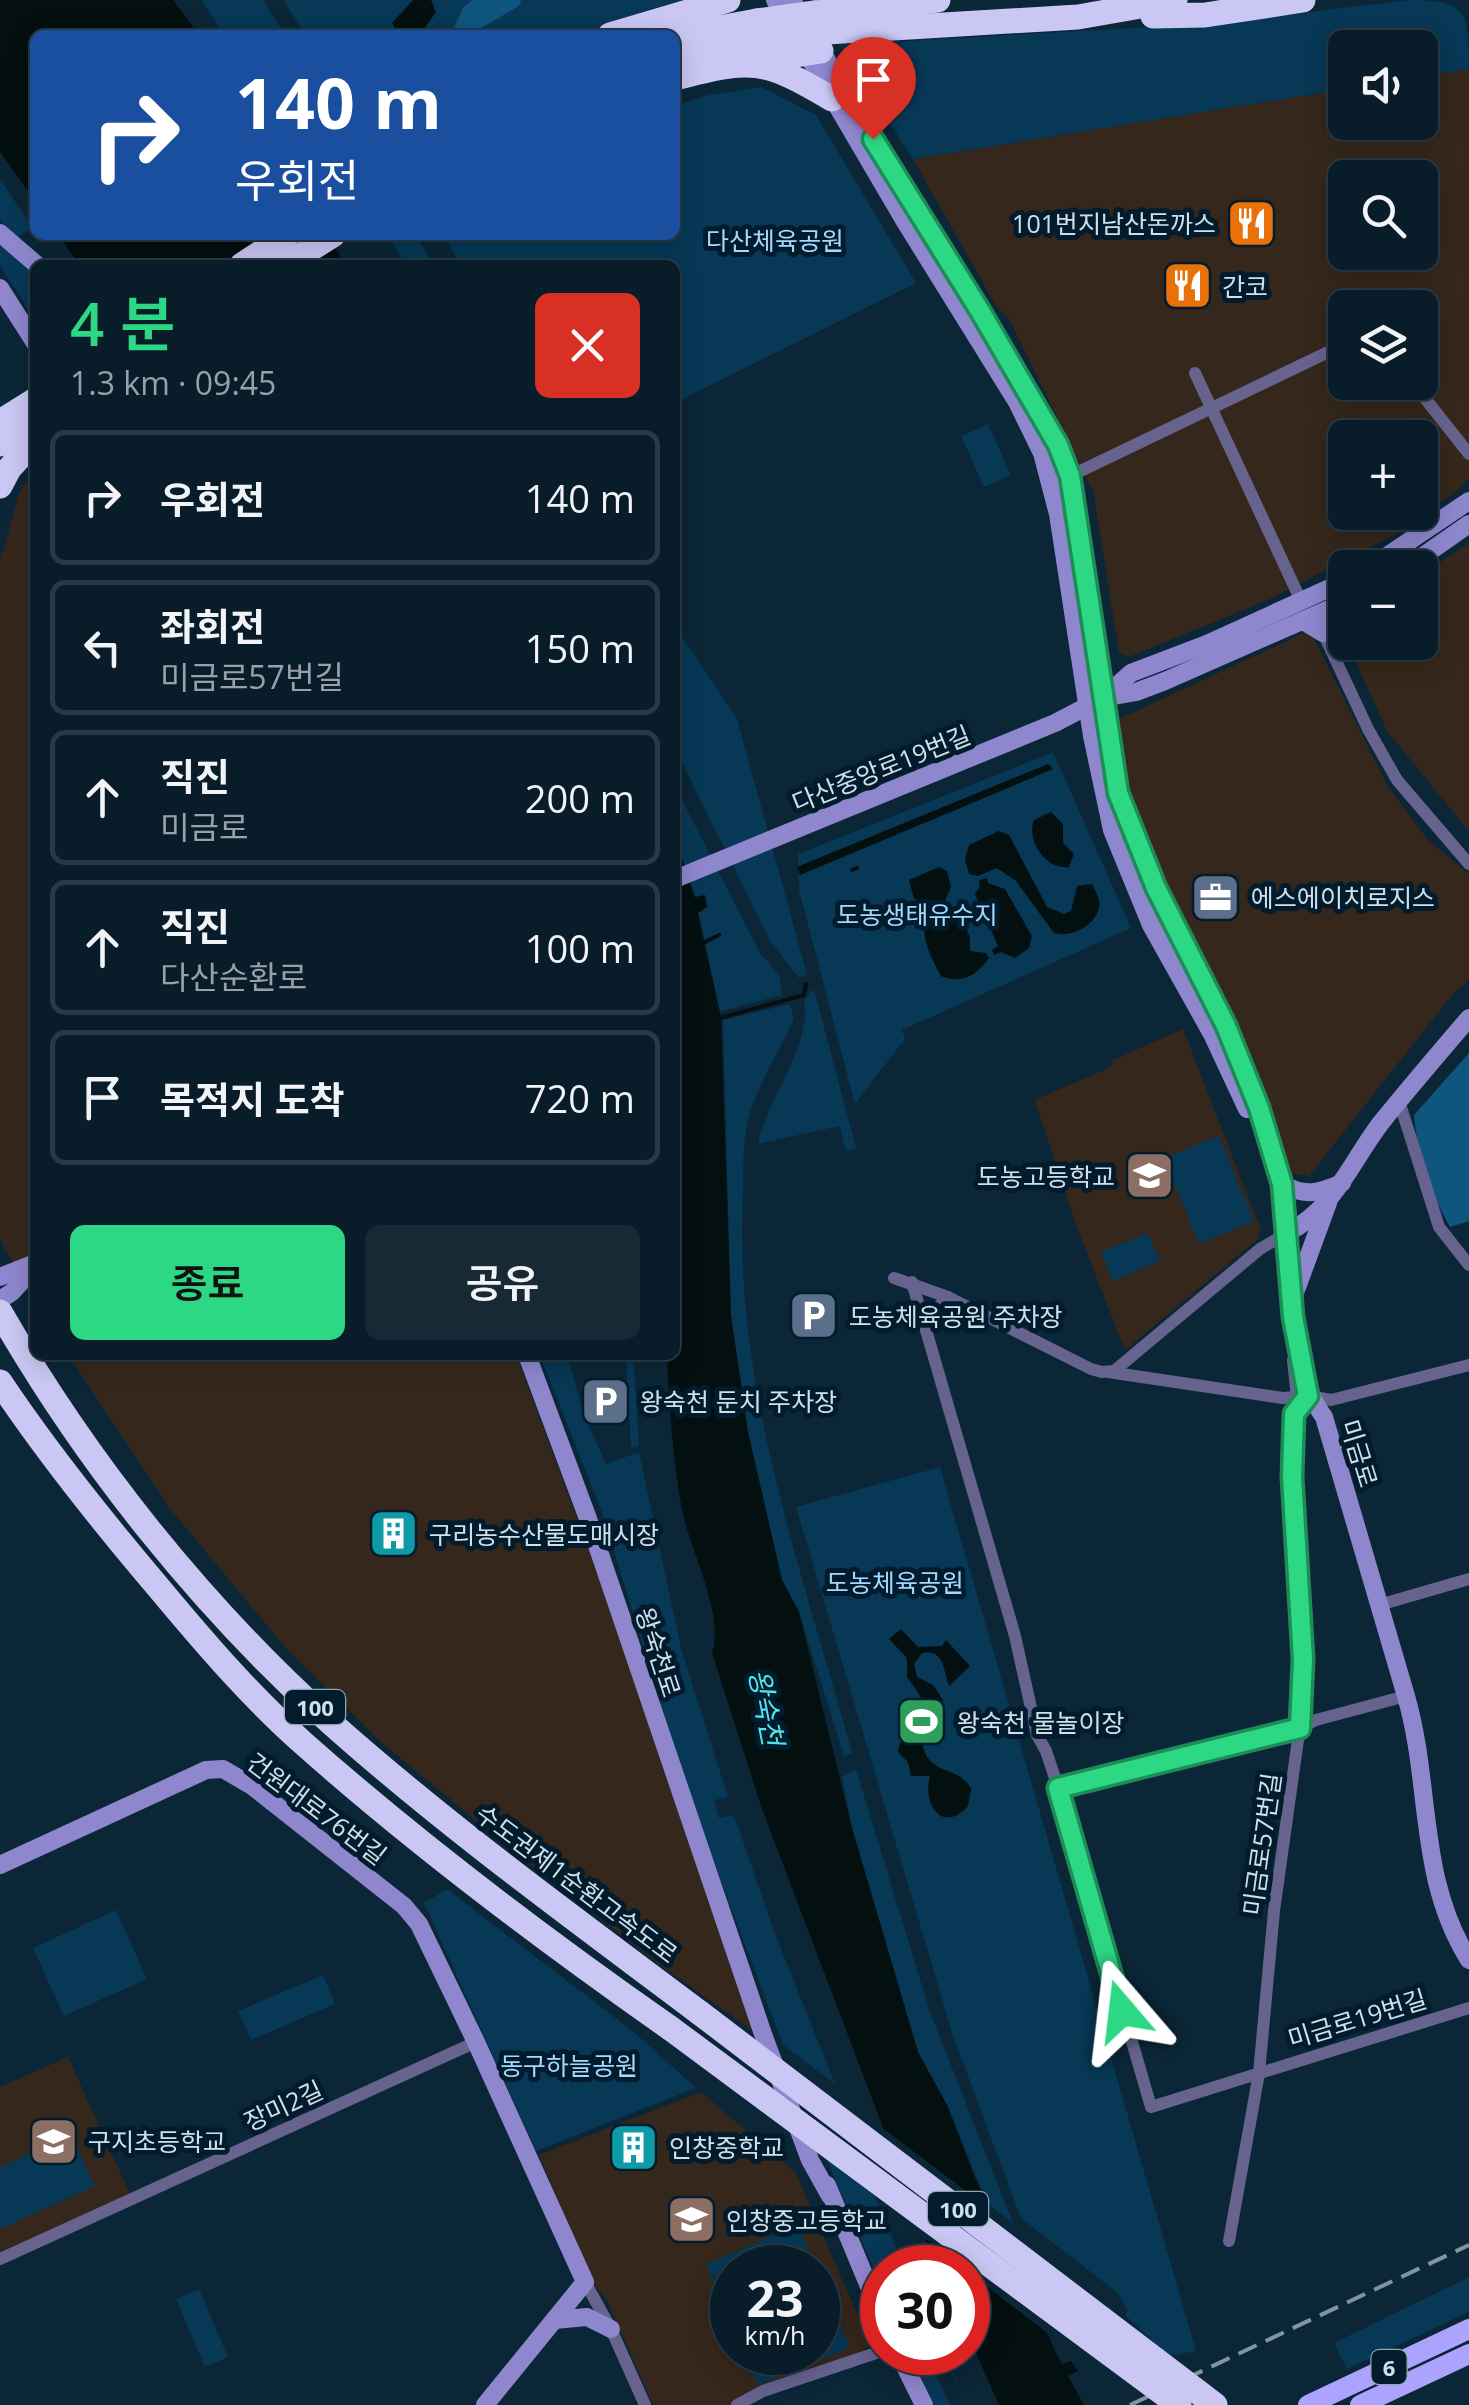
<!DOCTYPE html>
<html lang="ko">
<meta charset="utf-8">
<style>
:root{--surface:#081c29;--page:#162935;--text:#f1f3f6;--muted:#98a1a8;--line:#293a46;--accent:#2cd884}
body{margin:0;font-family:"Open Sans","Noto Sans KR",sans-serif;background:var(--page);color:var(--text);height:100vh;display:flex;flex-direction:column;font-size:38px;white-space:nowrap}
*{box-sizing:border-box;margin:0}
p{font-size:32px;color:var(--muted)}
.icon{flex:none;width:55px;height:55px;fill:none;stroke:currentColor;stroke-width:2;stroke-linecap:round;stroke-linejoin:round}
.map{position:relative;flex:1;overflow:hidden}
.details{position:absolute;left:30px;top:260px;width:650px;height:1100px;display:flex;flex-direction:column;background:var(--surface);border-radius:15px;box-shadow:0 5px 25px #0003,0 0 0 2px var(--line)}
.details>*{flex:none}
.banner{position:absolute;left:30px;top:30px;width:650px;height:210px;border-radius:15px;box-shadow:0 5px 25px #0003,0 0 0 2px var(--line);background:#1a4fa0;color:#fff;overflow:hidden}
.fabs{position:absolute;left:1328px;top:30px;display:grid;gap:20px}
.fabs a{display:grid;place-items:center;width:110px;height:110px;border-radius:15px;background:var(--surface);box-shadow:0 5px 25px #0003,0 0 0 2px var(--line);font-size:50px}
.speed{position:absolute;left:710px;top:2245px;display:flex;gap:20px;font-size:50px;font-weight:700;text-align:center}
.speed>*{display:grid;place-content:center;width:130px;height:130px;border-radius:50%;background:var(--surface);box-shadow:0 5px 25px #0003,0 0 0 2px var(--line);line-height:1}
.speed small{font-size:25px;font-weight:400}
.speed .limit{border:15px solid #d22;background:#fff;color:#111}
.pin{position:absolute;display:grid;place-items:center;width:85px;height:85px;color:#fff;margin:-102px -42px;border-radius:50% 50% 50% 0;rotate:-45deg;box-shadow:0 0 10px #0007}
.pin .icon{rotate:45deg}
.me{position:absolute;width:110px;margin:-55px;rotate:343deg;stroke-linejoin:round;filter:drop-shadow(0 0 8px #0008)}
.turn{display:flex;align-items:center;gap:35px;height:210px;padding:0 40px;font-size:45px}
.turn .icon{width:130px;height:130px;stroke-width:2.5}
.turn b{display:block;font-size:70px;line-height:85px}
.round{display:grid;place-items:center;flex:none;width:105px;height:105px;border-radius:15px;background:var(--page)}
.head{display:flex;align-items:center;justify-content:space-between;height:170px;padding:0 40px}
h1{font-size:60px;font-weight:600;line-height:75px;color:var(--accent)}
.action{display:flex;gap:20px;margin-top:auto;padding:20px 40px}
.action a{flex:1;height:115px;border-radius:15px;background:var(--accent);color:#111;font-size:40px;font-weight:600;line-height:115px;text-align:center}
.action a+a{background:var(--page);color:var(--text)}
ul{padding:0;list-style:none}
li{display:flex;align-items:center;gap:30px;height:135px;margin:0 20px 15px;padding:0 20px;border:5px solid var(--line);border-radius:15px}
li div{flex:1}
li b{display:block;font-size:38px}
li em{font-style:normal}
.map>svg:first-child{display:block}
.commercial{fill:#35271b;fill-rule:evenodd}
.education{fill:#36271c;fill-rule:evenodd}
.green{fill:#073855}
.forest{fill:#0e567e}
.water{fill:#040f10}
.pier{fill:#0b2637}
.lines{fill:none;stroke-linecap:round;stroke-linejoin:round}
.stream{stroke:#040f10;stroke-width:4}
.street{stroke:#67638f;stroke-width:12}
.secondary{stroke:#8e87ce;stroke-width:18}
.primary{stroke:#aca3ff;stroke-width:20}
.highway{stroke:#cac7f4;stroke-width:25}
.rail{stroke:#8095a2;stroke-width:4;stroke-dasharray:20 10;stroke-linecap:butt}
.highway-bridge{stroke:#cac7f4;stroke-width:25}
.route-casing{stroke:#1d8c56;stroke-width:25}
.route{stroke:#2cd884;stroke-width:18}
.labels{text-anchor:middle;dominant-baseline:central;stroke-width:10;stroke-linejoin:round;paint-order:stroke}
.shield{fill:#021c2d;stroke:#92a5b2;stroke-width:2.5}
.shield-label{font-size:22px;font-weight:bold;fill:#d0e0eb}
.poi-label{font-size:25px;fill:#d0e0eb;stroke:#021c2d;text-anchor:start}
.park-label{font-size:25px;fill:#a5d8fd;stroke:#021c2d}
.street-label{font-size:25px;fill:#d0e0eb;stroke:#021c2d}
.water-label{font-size:28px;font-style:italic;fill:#52e5ed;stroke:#021c2d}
</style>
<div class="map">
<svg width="1469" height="2405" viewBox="0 0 1469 2405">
<rect width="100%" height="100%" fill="#0b2637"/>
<g class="commercial">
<path d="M1469 69V478L1457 491 1395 534 1270 599 1129 657 1119 652 1093 491 1009 319 996 306 913 159 1345 89V122H1420V77ZM1345 178H1420V252H1345ZM1345 308H1420V382H1345ZM1345 438H1420V512H1345Z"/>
<path d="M35 471V1301L0 1239V562L20 490Z"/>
<path d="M1469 543V829H1467L1387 731 1347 643 1420 642V576Z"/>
<path d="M1310 630 1387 785 1427 839 1469 874V980L1452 995 1309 1176 1290 1173 1259 1081 1158 880 1131 805 1117 720Z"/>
<path d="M68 1355H516L589 1550 757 2034 657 1963 501 1841 382 1743 284 1646 168 1506Z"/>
</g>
<g class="education">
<path d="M1183 1029 1261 1230 1258 1239 1125 1350 1076 1225 1035 1100 1111 1067V1061Z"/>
<path d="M68 2057 130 2194 0 2253V2087Z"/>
<path d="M701 2092 795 2172 868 2338 869 2346 856 2355 751 2391 729 2405H653L607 2300 592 2282 539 2155ZM732 2268H818V2352H732Z"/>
</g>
<g class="green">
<path d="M201 0H263L285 35H225Z"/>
<path d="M283 0H682L616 20 582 35H306Z"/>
<path d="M1409 0C1469 0 1469 14 1469 69L1420 77V48H1345V89L913 159 839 45 1218 23Z"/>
<path d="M761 87 816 115 916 283 675 403V265H460L444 235H675V106L709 95Z"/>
<path d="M0 180 33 227 18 238 0 220Z"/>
<path d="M387 235H415L435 265H406Z"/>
<path d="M0 242 35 270V321L0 265Z"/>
<path d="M988 424 1011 475 984 487 961 436Z"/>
<path d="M675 626 737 719 807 974 799 978 770 941 675 748Z"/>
<path d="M1053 752 1131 928 902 1030 905 1039 855 1104 799 890 798 854Z"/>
<path d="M675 786 760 953 779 975 782 995 718 1012 698 913 704 896 695 898 675 838Z"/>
<path d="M814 989 856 1148 846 1151 840 1126 758 1144C767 1098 813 1044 804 1000Z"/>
<path d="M790 1004 794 1019C779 1051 759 1083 749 1116 742 1140 744 1168 743 1193 733 1385 802 1570 852 1753L844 1756 799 1612 782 1580 748 1432 731 1316 723 1020Z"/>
<path d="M1219 1136 1254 1221 1199 1244 1164 1158Z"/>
<path d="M1148 1233 1160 1261 1113 1281 1101 1252Z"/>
<path d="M540 1355H567L584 1415 606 1464 639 1452 682 1652 728 1797 714 1800 719 1818 734 1815 775 1934 835 2084 783 2045 687 1791 603 1515Z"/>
<path d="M626 1355H633L639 1443 638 1447 631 1448Z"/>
<path d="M940 1467 1196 2351 1169 2356 1126 2316 1127 2309 1118 2293 1021 2218 953 2036 796 1507Z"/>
<path d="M856 1769 930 2012 1013 2223 987 2203 948 2107 918 2052 852 1828 842 1777Z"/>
<path d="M447 1889 634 2032 696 2088 536 2151 424 1903Z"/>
<path d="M116 1910 147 1979 64 2016 33 1948Z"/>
<path d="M323 1975 335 2004 251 2040 238 2011Z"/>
<path d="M71 2135 95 2186 0 2229V2167Z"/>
<path d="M823 2151 871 2186 904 2267 882 2268V2288Z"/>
<path d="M797 2225 816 2267 732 2268V2326L706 2264Z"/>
<path d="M818 2272 850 2348 758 2385 744 2353 818 2352Z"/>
<path d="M1469 2277V2312L1347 2369 1334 2343Z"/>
<path d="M199 2289 228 2357 205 2367 176 2299Z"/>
<path d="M911 2353H943L968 2405 948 2366 935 2372 950 2405H934Z"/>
</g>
<g class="forest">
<path d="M472 0H520L521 1 519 6 469 35H451L463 8Z"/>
<path d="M1469 1053V1221L1450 1227C1431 1194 1417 1153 1414 1115Z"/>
</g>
<g class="water">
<path d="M0 0H173L199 35H35V201L0 152Z"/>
<path d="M413 0H431L436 12 420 35H399L392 23Z"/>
<path d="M59 235H328L345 265H79Z"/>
<path d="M1048 764 1053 769 800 875 797 867Z"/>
<path d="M1051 812 1063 824V843L1074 854 1069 867C1046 870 1026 841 1034 820Z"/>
<path d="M999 831 1009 835 1047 907 1064 914 1071 911 1077 886 1092 884C1095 891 1101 899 1099 907 1096 926 1070 938 1054 933L1016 881 997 868 978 876 969 874 965 859 969 845Z"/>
<path d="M675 838 695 897 705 895 707 907 698 913 721 1017 731 1316 748 1432 782 1580 799 1612 852 1828 918 2052 948 2107 973 2173 1058 2357 1062 2364 1071 2361 1078 2371 1068 2376 1084 2405H999L968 2335V2268L938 2267 928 2246 761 1806 712 1653C725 1615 690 1550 682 1510 673 1460 669 1406 667 1355H675Z"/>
<path d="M939 867 947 871 951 887 942 907 935 908 933 901 914 899 909 880Z"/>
<path d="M987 878 988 883 1005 889 1032 936 1029 948 1015 958 1001 952 994 955 992 950 998 946 975 894 980 886 979 880Z"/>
<path d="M942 912 943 916 962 920 970 937V951L986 953 989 958C978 974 963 985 941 976 932 959 923 943 924 923L935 917V913Z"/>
<path d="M901 1629 918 1647 942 1646 946 1640 970 1666 949 1686C943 1670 945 1649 922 1653L914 1664 917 1677 933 1685 943 1700C940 1718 918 1732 924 1750 932 1775 961 1767 971 1789L968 1806C943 1834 922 1805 930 1776H911L908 1762 898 1752 900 1743 915 1734 917 1729 909 1715 921 1697 907 1677V1658L889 1639Z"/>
</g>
<path class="pier" d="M876 2123 999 2216 1055 2339 968 2272V2268L962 2267 919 2234Z"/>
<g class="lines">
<g class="stream">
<path d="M852 870 857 868"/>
<path d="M701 944 719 935"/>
<path d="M720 1018 804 995 806 984"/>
</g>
<g class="street">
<path d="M1195 373 1302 603"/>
<path d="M1412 382 1469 454"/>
<path d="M1070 476 1345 344"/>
<path d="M1323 633 1368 729 1397 780 1469 864"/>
<path d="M1399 1101 1439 1227 1469 1265"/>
<path d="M894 1278 948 1297 1091 1369 1102 1372 1114 1371 1260 1249 1287 1233"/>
<path d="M912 1282 1015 1636 1037 1735 1046 1751 1058 1787"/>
<path d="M923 1322 948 1297"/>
<path d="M1108 1372 1283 1398 1309 1396 1331 1400 1469 1365"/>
<path d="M1379 1605 1469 1579"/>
<path d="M1406 1696 1316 1720 1300 1728 1058 1787 1151 2107 1469 2008"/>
<path d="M1229 2241 1259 2073 1274 1911 1302 1711 1303 1659 1292 1477 1294 1414 1297 1398 1293 1360"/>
<path d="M0 2259 476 2042"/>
<path d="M585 2282 611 2329 645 2405"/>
<path d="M737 2405 763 2391 882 2351"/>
</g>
<g class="secondary">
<path d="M775 0 904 220 1017 402 1042 453 1058 514 1092 736 1112 830 1151 925 1212 1034 1247 1109"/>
<path d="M792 0C856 114 928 222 993 335 1020 381 1050 426 1070 476 1080 536 1090 595 1098 656 1105 708 1106 763 1124 812 1171 940 1248 1048 1281 1181 1299 1252 1279 1356 1324 1417L1406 1696C1432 1786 1417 1877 1469 1960"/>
<path d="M0 233 37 265"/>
<path d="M0 288 35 343"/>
<path d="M1369 568 1469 501"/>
<path d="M1406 568 1469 524"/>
<path d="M1305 622 1323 633 1325 612"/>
<path d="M1103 698 1136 692 1165 681 1345 602"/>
<path d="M675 879 1055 723 1103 698 1131 673 1207 644 1345 581"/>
<path d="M1282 1184C1305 1197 1319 1193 1342 1183"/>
<path d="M1287 1233C1334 1209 1350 1164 1380 1124 1409 1088 1439 1053 1469 1018"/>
<path d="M0 1277 35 1263"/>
<path d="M1296 1290 1328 1203"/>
<path d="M0 1300 12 1292 35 1267"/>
<path d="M527 1355 587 1516 764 2037 810 2160 830 2196"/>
<path d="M0 1865 206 1770 223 1769 252 1786 404 1906 419 1924 476 2042 585 2282 485 2405"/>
<path d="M827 2185 882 2318"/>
<path d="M554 2320 587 2317 611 2329"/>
<path d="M898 2352 924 2405"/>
</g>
<g class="primary">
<path d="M1308 2405 1469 2329"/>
<path d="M1360 2405 1469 2354"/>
</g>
<g class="highway">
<path d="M815 13 938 0"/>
<path d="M1153 16 1205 15 1303 0"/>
<path d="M827 32 1078 17 1175 0"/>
<path d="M610 35 728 0"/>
<path d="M675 36 757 21"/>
<path d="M675 58 768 39"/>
<path d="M758 61 821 51"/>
<path d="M675 78C751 58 763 58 832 99"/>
<path d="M242 265 287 235"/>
<path d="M285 265 333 235"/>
<path d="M0 422 35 400"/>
<path d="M0 444 35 423"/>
<path d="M0 486 9 469 35 440"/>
<path d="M0 1312C87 1463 201 1606 331 1723 448 1827 575 1919 700 2013"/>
<path d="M0 1382C48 1454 102 1521 158 1587 203 1641 250 1696 303 1743 419 1846 543 1939 670 2028"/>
</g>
<path class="rail" d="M1130 2405 1469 2245"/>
<g class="highway-bridge">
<path d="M757 21 815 13"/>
<path d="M768 39 827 32"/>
<path d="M700 2013 1215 2405"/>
<path d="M670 2028 1179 2405"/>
</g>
</g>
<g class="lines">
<defs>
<path id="route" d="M873 139 980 311 1058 445 1070 476 1118 793 1156 888 1226 1026 1259 1108 1282 1184 1293 1317 1308 1396 1294 1414 1292 1477 1303 1659 1300 1728 1058 1788 1122 2011"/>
</defs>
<use href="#route" class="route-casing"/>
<use href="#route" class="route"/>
</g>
<defs>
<symbol id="restaurant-square" viewBox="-11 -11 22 22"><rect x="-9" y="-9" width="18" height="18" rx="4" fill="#e8710a" stroke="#021c2d"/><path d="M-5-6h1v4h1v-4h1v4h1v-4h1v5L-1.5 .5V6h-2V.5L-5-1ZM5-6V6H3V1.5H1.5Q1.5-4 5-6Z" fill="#fff"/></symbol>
<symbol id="office-square" viewBox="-11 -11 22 22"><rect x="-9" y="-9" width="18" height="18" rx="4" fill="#5c6f8a" stroke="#021c2d"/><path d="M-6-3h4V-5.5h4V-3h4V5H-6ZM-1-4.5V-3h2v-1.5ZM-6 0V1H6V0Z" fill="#fff"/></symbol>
<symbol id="school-square" viewBox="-11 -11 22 22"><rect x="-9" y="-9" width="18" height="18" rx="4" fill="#8d6e63" stroke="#021c2d"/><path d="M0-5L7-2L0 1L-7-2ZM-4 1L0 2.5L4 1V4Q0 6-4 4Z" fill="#fff"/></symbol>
<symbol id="parking-square" viewBox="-11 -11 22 22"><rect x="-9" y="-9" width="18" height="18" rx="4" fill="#5c6f8a" stroke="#021c2d"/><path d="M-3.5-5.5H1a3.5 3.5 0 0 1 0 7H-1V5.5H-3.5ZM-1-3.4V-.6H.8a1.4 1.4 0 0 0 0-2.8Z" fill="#fff"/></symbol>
<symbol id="building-square" viewBox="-11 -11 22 22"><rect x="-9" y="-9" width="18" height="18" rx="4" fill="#0f9aa8" stroke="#021c2d"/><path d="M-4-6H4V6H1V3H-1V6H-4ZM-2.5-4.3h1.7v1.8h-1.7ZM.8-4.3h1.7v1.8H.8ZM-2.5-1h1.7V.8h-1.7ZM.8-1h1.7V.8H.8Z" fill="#fff"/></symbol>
<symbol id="stadium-square" viewBox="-11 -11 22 22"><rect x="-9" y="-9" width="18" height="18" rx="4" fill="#2e9e5b" stroke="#021c2d"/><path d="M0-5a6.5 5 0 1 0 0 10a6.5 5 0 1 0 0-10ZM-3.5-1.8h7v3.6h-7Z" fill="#fff"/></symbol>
</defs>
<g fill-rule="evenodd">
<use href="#restaurant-square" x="1224" y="196" width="55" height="55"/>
<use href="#restaurant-square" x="1160" y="258" width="55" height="55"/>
<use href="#office-square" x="1188" y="870" width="55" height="55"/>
<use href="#school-square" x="1122" y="1148" width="55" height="55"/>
<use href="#parking-square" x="786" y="1288" width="55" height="55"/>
<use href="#parking-square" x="578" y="1374" width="55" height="55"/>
<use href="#building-square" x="366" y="1506" width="55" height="55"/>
<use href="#stadium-square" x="894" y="1694" width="55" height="55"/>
<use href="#school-square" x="26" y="2114" width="55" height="55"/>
<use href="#building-square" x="606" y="2120" width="55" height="55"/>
<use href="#school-square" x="664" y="2192" width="55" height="55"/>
</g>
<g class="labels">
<g class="shield">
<rect x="285" y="1690" width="60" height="34" rx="8"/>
<rect x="928" y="2192" width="60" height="34" rx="8"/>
<rect x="1371.5" y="2350" width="35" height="34" rx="8"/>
</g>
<g class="shield-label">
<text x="315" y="1707">100</text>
<text x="958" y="2209">100</text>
<text x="1389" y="2367">6</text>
</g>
<g class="poi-label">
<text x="1216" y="223" text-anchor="end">101번지남산돈까스</text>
<text x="1222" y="286">간코</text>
<text x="1251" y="897">에스에이치로지스</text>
<text x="1115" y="1176" text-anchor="end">도농고등학교</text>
<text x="849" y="1316">도농체육공원 주차장</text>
<text x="640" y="1401">왕숙천 둔치 주차장</text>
<text x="429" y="1534">구리농수산물도매시장</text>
<text x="957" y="1722">왕숙천 물놀이장</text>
<text x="88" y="2141">구지초등학교</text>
<text x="669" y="2147">인창중학교</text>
<text x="726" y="2220">인창중고등학교</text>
</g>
<g class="park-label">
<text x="775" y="240">다산체육공원</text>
<text x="917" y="914">도농생태유수지</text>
<text x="895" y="1582">도농체육공원</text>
<text x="569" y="2065">동구하늘공원</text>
</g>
<g class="street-label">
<text transform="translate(881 768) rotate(-22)">다산중앙로19번길</text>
<text transform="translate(1360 1453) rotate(73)">미금로</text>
<text transform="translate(659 1652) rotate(72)">왕숙천로</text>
<text transform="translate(317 1808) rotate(37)">건원대로76번길</text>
<text transform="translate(1261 1844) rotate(-82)">미금로57번길</text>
<text transform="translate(577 1883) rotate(37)">수도권제1순환고속도로</text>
<text transform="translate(1357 2018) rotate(-17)">미금로19번길</text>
<text transform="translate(283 2105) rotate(-25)">장미2길</text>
</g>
<g class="water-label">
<text transform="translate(767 1707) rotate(79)">왕숙천</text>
</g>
</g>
</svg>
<div class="fabs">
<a><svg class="icon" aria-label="sound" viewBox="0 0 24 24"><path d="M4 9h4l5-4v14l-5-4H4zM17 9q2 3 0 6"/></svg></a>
<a><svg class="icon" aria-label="search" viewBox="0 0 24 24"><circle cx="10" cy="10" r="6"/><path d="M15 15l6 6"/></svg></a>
<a><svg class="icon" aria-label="layers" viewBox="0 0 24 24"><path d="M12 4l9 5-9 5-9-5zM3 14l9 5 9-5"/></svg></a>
<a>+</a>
<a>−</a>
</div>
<div class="speed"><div>23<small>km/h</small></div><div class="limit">30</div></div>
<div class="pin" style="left:873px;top:139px;background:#d93025"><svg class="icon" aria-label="arrive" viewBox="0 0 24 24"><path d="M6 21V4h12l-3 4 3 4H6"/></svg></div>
<svg class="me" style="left:1122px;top:2011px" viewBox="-20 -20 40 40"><path d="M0-17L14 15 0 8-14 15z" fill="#2cd884" stroke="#fff" stroke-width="4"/></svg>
<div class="banner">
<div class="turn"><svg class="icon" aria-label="right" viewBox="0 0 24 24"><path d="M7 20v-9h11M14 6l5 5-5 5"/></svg><div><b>140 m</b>우회전</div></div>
</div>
<section class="details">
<div class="head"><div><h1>4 분</h1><p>1.3 km · 09:45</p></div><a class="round" style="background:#d93025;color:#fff"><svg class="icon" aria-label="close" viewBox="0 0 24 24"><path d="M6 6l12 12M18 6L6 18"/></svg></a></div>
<ul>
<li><svg class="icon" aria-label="right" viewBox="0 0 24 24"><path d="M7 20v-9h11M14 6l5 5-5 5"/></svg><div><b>우회전</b></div><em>140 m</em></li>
<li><svg class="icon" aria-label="left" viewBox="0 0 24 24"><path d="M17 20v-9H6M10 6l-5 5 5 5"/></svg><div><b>좌회전</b><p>미금로57번길</p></div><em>150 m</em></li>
<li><svg class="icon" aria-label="ahead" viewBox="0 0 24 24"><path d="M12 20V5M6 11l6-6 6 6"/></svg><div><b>직진</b><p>미금로</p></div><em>200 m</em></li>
<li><svg class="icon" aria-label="ahead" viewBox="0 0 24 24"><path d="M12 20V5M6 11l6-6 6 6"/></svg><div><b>직진</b><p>다산순환로</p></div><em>100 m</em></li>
<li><svg class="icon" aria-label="arrive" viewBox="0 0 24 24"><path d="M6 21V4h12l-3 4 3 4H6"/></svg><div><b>목적지 도착</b></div><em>720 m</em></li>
</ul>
<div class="action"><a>종료</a><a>공유</a></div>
</section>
</div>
